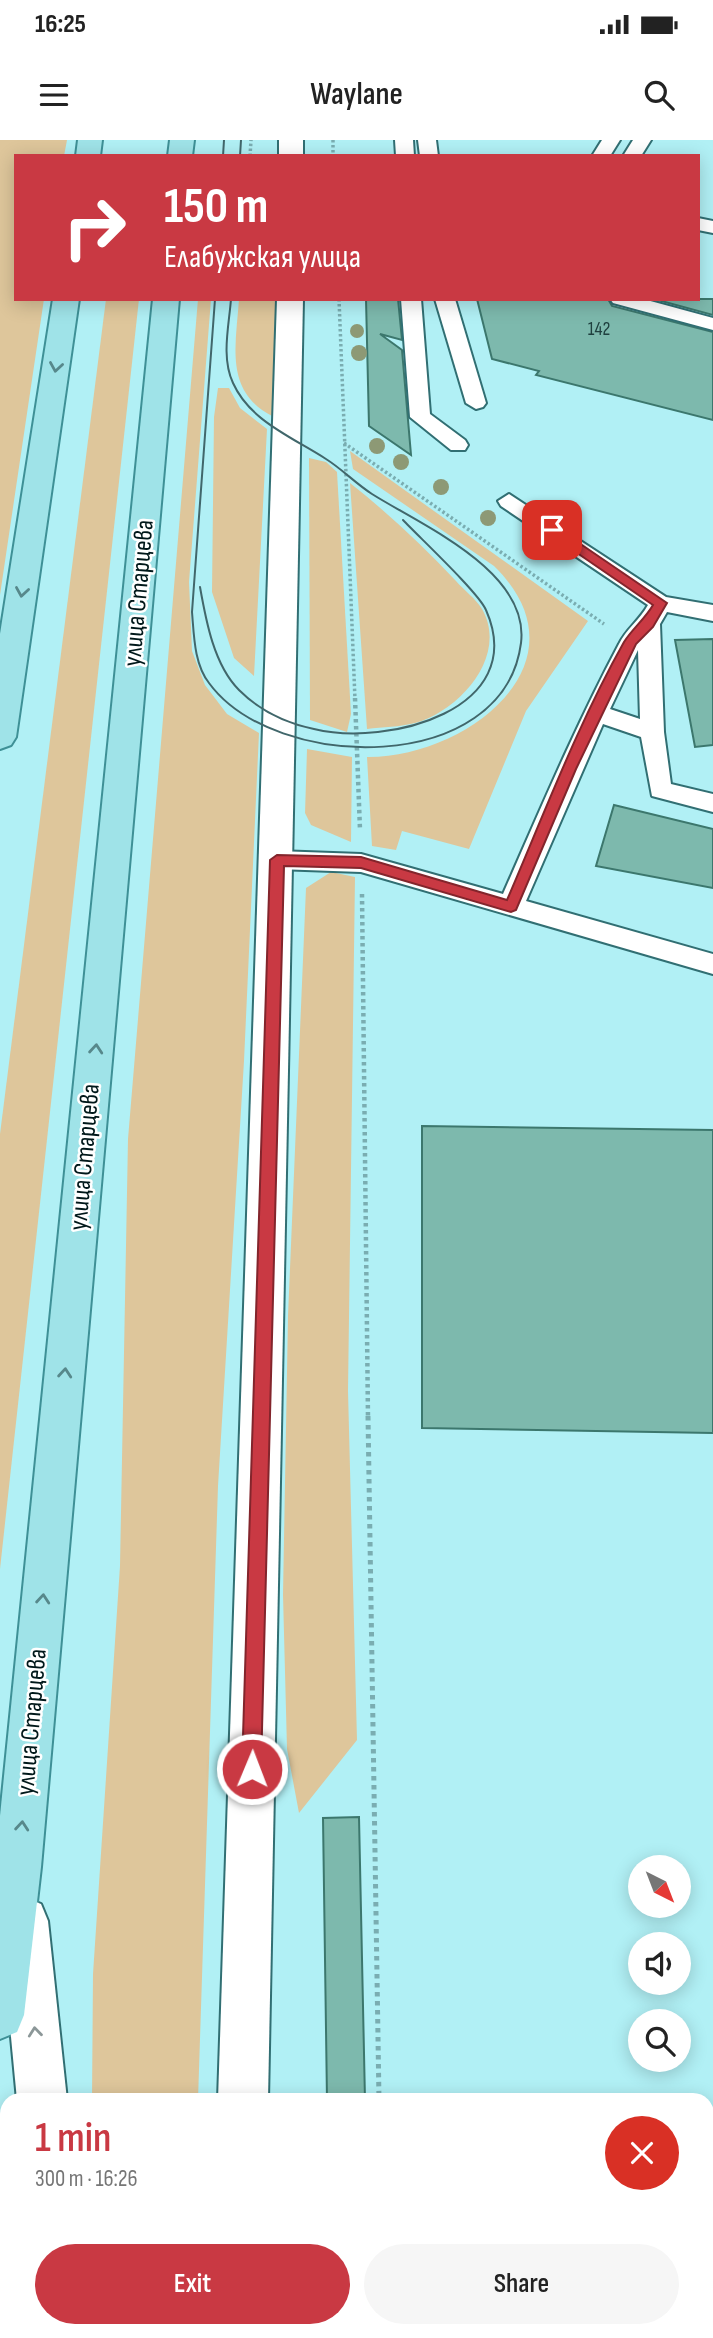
<!DOCTYPE html>
<meta charset="utf-8">
<style>
:root{--surface:#fff;--page:#f6f6f6;--text:#222;--muted:#767676;--accent:#c93943}
body{margin:0;font-family:"Sofia Sans Condensed",sans-serif;background:var(--page);color:var(--text);height:100vh;display:flex;flex-direction:column;font-size:26px;white-space:nowrap}
*{box-sizing:border-box;margin:0}
p{font-size:23px;color:var(--muted)}
.icon{flex:none;width:38px;height:38px;fill:none;stroke:currentColor;stroke-width:2;stroke-linecap:round;stroke-linejoin:round}
.map{position:relative;flex:1;overflow:hidden}
.side{position:absolute;left:0px;top:1953px;width:714px;height:245px;display:flex;flex-direction:column;background:var(--surface);border-radius:21px 21px 0 0;box-shadow:0 4px 18px #0003}
.side>*{flex:none}
.guide{position:absolute;left:14px;top:14px;width:686px;height:147px;border-radius:0px;box-shadow:0 4px 18px #0003;background:#c93943;color:#fff;overflow:hidden}
.needle{width:46px;rotate:138deg}
.controls{position:absolute;left:628px;top:1715px;display:grid;gap:14px}
.controls a{display:grid;place-items:center;width:63px;height:63px;border-radius:50%;background:var(--surface);box-shadow:0 4px 18px #0003;font-size:35px}
.pin{position:absolute;display:grid;place-items:center;width:60px;height:60px;color:#fff;margin:-30px;border-radius:14px;box-shadow:0 4px 10px #0006}
.me{position:absolute;width:77px;margin:-38px;rotate:1deg;stroke-linejoin:round;filter:drop-shadow(0 0 5px #0008)}
.turn{display:flex;align-items:center;gap:24px;height:147px;padding:0 35px;font-size:32px}
.turn .icon{width:91px;height:91px;stroke-width:2.5}
.turn b{display:block;font-size:49px;line-height:60px}
.round{display:grid;place-items:center;flex:none;width:74px;height:74px;border-radius:37px;background:var(--page)}
.overview{display:flex;align-items:center;justify-content:space-between;height:119px;padding:0 35px}
h1{font-size:42px;font-weight:600;line-height:52px;color:var(--accent)}
.primary-button{display:flex;gap:14px;margin-top:auto;padding:14px 35px}
.primary-button a{flex:1;height:80px;border-radius:42px;background:var(--accent);color:#fff;font-size:28px;font-weight:600;line-height:80px;text-align:center}
.primary-button a+a{background:var(--page);color:var(--text)}
.status{display:flex;justify-content:space-between;align-items:center;height:49px;padding:0 35px;background:var(--surface);direction:ltr}
.status svg{height:19px;fill:currentColor}
header{display:flex;justify-content:space-between;align-items:center;height:91px;padding:0 35px;background:var(--surface);font-size:32px;font-weight:600}
.map>svg:first-child{display:block}
.green{fill:#dec69b}
.building{fill:#7db9ad;stroke:#3c776d;stroke-width:2}
.lines{fill:none;stroke-linecap:round;stroke-linejoin:round}
.service-casing{stroke:#316f73;stroke-width:4}
.minor-casing{stroke:#316f73;stroke-width:4}
.secondary-casing{stroke:#316f73;stroke-width:4}
.primary-casing{stroke:#3e9096;stroke-width:4}
.path-far2{stroke:#7aadb1;stroke-width:3.5;stroke-dasharray:2.5 2.5;stroke-linecap:butt}
.path-far1{stroke:#7aadb1;stroke-width:4.5;stroke-dasharray:3.5 3.5;stroke-linecap:butt}
.path{stroke:#7aadb1;stroke-width:5;stroke-dasharray:4.5 4.5;stroke-linecap:butt}
.service{fill:#fff;fill-rule:evenodd}
.minor{fill:#fff;fill-rule:evenodd}
.secondary{fill:#fff;fill-rule:evenodd}
.primary{fill:#9fe3e8;fill-rule:evenodd}
.tram{stroke:#41676b;stroke-width:2}
.tree{fill:#8d9975}
.oneway{stroke:#57888b}
.oneway2{stroke:#8c9798}
.route{fill:#c93943;stroke:#83252c;stroke-width:2}
.labels{text-anchor:middle;dominant-baseline:central;stroke-width:5;stroke-linejoin:round;paint-order:stroke}
.far-number-label{font-size:19px;fill:#1f403f}
.street-label{font-size:26px;fill:#00181a;stroke:#fff}
</style>
<div class="status"><b>16:25</b><svg viewBox="0 0 49 12"><path d="M0 12V9h3v3zM5 12V6h3v6zM10 12V3h3v9zM15 12V0h3v12zM26 1h20v11H26zM47 4h2v5h-2z"/></svg></div>
<header><svg class="icon" aria-label="menu" viewBox="0 0 24 24"><path d="M4 6h16M4 12h16M4 18h16"/></svg>Waylane<svg class="icon" aria-label="search" viewBox="0 0 24 24"><circle cx="10" cy="10" r="6"/><path d="M15 15l6 6"/></svg></header>
<div class="map">
<svg width="713" height="2198" viewBox="0 0 713 2198">
<rect width="100%" height="100%" fill="#b1f0f5"/>
<g class="green">
<path d="M0 0H67L64 16H16V159H44L0 455Z"/>
<path d="M106 159H139L0 1429V994Z"/>
<path d="M198 159H211L189 442 192 511 205 545 227 574 259 593 244 921 218 1346 198 1960H92L93 1834 120 1426 128 999Z"/>
<path d="M239 159H276L272 276C224 251 236 205 239 159Z"/>
<path d="M218 248H229L240 268 267 289 254 536 234 518 212 452 214 277Z"/>
<path d="M350 311 588 481 526 571 469 709 402 691 396 710 372 706 367 617C466 618 592 522 494 426L353 329Z"/>
<path d="M309 318 326 322 337 332 351 574 347 592 310 580Z"/>
<path d="M350 343C388 373 423 406 456 441 464 450 476 459 482 469 509 516 459 571 415 583 400 587 383 587 367 589Z"/>
<path d="M307 609 352 617 351 702 311 685 305 673Z"/>
<path d="M331 732 355 737 348 1251 357 1600 299 1673 287 1609 283 1455 288 1176 306 748Z"/>
<path d="M108 2191H190L189 2198H109Z"/>
<path d="M288 2191H362V2198H287Z"/>
</g>
<g class="building">
<path d="M366 159H398L402 200 380 194 402 210 411 315 369 286Z"/>
<path d="M477 159H608L612 166 713 192V280L536 235 539 231 492 219Z"/>
<path d="M654 159H713V175Z"/>
<path d="M713 499V605L695 607 675 500Z"/>
<path d="M614 665 713 689V748L596 726Z"/>
<path d="M422 986 713 990V1293L422 1288Z"/>
<path d="M359 1677 365 1960H327L323 1678Z"/>
</g>
<g class="lines">
<defs>
<g id="service">
<path d="M395 0H413L414 16H396Z"/>
<path d="M418 0H436L438 16H420Z"/>
<path d="M602 0H620L610 16H592Z"/>
<path d="M633 0H651L641 16H623Z"/>
<path d="M698 78 713 81V93L698 90Z"/>
<path d="M401 159H421L430 274 465 300 468 305 465 310H451L410 277Z"/>
<path d="M435 159H455L486 263 483 267 476 269 466 263Z"/>
<path d="M610 159H643L713 178V190L613 163Z"/>
<path d="M509 354 666 457 713 465V481L667 472 660 484 664 592 671 644 713 654V672L652 656 641 597 603 584 526 761 713 814V834L361 732 277 729 268 727 265 720 268 713 277 711 361 714 503 754C540 670 576 585 619 504 626 489 640 480 648 465L501 366 498 361ZM638 510 640 579 610 569Z"/>
</g>
<g id="minor">
<rect x="279" y="0" width="24" height="16"/>
<path d="M277 159H303L268 1960H218Z"/>
<rect x="204" y="2191" width="52" height="7"/>
</g>
<g id="secondary">
<path d="M24 1757 41 1764 48 1781 67 1960H17L0 1781 7 1764Z"/>
<path d="M39 2191H91L92 2198H40Z"/>
</g>
<g id="primary">
<path d="M78 0H102L100 16H76Z"/>
<path d="M170 0H194L192 16H168Z"/>
<path d="M53 159H79L16 597 11 605 0 609V494Z"/>
<path d="M153 159H179L41 1727 24 1875 17 1892 0 1899V1676Z"/>
</g>
</defs>
<use href="#service" class="service-casing"/>
<use href="#minor" class="minor-casing"/>
<use href="#secondary" class="secondary-casing"/>
<use href="#primary" class="primary-casing"/>
<g class="path-far2">
<path d="M333 0V16"/>
<path d="M250 16 251 0"/>
<path d="M339 159 355 560"/>
<path d="M344 303 604 484"/>
</g>
<g class="path-far1">
<path d="M355 558 360 690"/>
<path d="M362 754 368 1278"/>
</g>
<g class="path">
<path d="M368 1276 379 1960"/>
<path d="M383 2191V2198"/>
</g>
<use href="#service" class="service"/>
<use href="#minor" class="minor"/>
<use href="#secondary" class="secondary"/>
<use href="#primary" class="primary"/>
<g class="tram">
<path d="M223 16 224 0"/>
<path d="M240 16 241 0"/>
<path d="M215 159 192 472C194 495 194 524 209 543 275 633 504 636 521 503 530 431 421 385 372 354 355 343 342 329 326 319 292 297 250 281 233 243 221 217 229 186 231 159"/>
<path d="M200 447C206 481 214 525 239 550 260 571 286 583 314 589 387 607 530 570 486 470 479 453 419 397 403 380"/>
</g>
</g>
<g class="tree">
<circle cx="357" cy="191" r="7"/>
<circle cx="359" cy="213" r="8"/>
<circle cx="377" cy="306" r="8"/>
<circle cx="401" cy="322" r="8"/>
<circle cx="441" cy="347" r="8"/>
<circle cx="488" cy="378" r="8"/>
</g>
<defs><path id="oneway-chevron" d="M-2-3.5L2.5 0L-2 3.5" fill="none" stroke-width="1.6" stroke-linecap="round" stroke-linejoin="round" transform="scale(1.75)"/></defs>
<g class="oneway">
<use href="#oneway-chevron" transform="translate(56 227) rotate(99)"/>
<use href="#oneway-chevron" transform="translate(22 452) rotate(99)"/>
<use href="#oneway-chevron" transform="translate(96 909) rotate(-85)"/>
<use href="#oneway-chevron" transform="translate(65 1233) rotate(-85)"/>
<use href="#oneway-chevron" transform="translate(43 1459) rotate(-85)"/>
<use href="#oneway-chevron" transform="translate(22 1686) rotate(-85)"/>
</g>
<use class="oneway2" href="#oneway-chevron" transform="translate(35 1892) rotate(-96)"/>
<path class="route" d="M548 388H557L667 463 653 487 636 504 576 629 516 770 511 772 361 728 284 726 261 1629 258 1636 252 1639 245 1636 242 1629 270 720 277 715 361 717 507 760C544 674 578 584 624 502 632 489 645 479 653 465L548 393Z"/>
<g class="labels">
<g class="far-number-label">
<text x="599" y="189">142</text>
</g>
<g class="street-label">
<text transform="translate(139 453) rotate(-85)">улица Старцева</text>
<text transform="translate(85 1017) rotate(-85)">улица Старцева</text>
<text transform="translate(32 1582) rotate(-85)">улица Старцева</text>
</g>
</g>
</svg>
<div class="controls">
<a><svg class="needle" viewBox="-14 -14 28 28"><path d="M0-13l5 13h-10z" fill="#e53935"/><path d="M0 13l5-13h-10z" fill="#767676"/></svg></a>
<a><svg class="icon" aria-label="sound" viewBox="0 0 24 24"><path d="M4 9h4l5-4v14l-5-4H4zM17 9q2 3 0 6"/></svg></a>
<a><svg class="icon" aria-label="search" viewBox="0 0 24 24"><circle cx="10" cy="10" r="6"/><path d="M15 15l6 6"/></svg></a>
</div>
<div class="pin" style="left:552px;top:390px;background:#d93025"><svg class="icon" aria-label="arrive" viewBox="0 0 24 24"><path d="M6 21V4h12l-3 4 3 4H6"/></svg></div>
<svg class="me" style="left:252px;top:1629px" viewBox="-20 -20 40 40"><circle r="17" fill="#c93943" stroke="#fff" stroke-width="3"/><path d="M0-11L8 9 0 5-8 9z" fill="#fff"/></svg>
<div class="guide">
<div class="turn"><svg class="icon" aria-label="right" viewBox="0 0 24 24"><path d="M7 20v-9h11M14 6l5 5-5 5"/></svg><div><b>150 m</b>Елабужская улица</div></div>
</div>
<section class="side">
<div class="overview"><div><h1>1 min</h1><p>300 m · 16:26</p></div><a class="round" style="background:#d93025;color:#fff"><svg class="icon" aria-label="close" viewBox="0 0 24 24"><path d="M6 6l12 12M18 6L6 18"/></svg></a></div>
<div class="primary-button"><a>Exit</a><a>Share</a></div>
</section>
</div>
